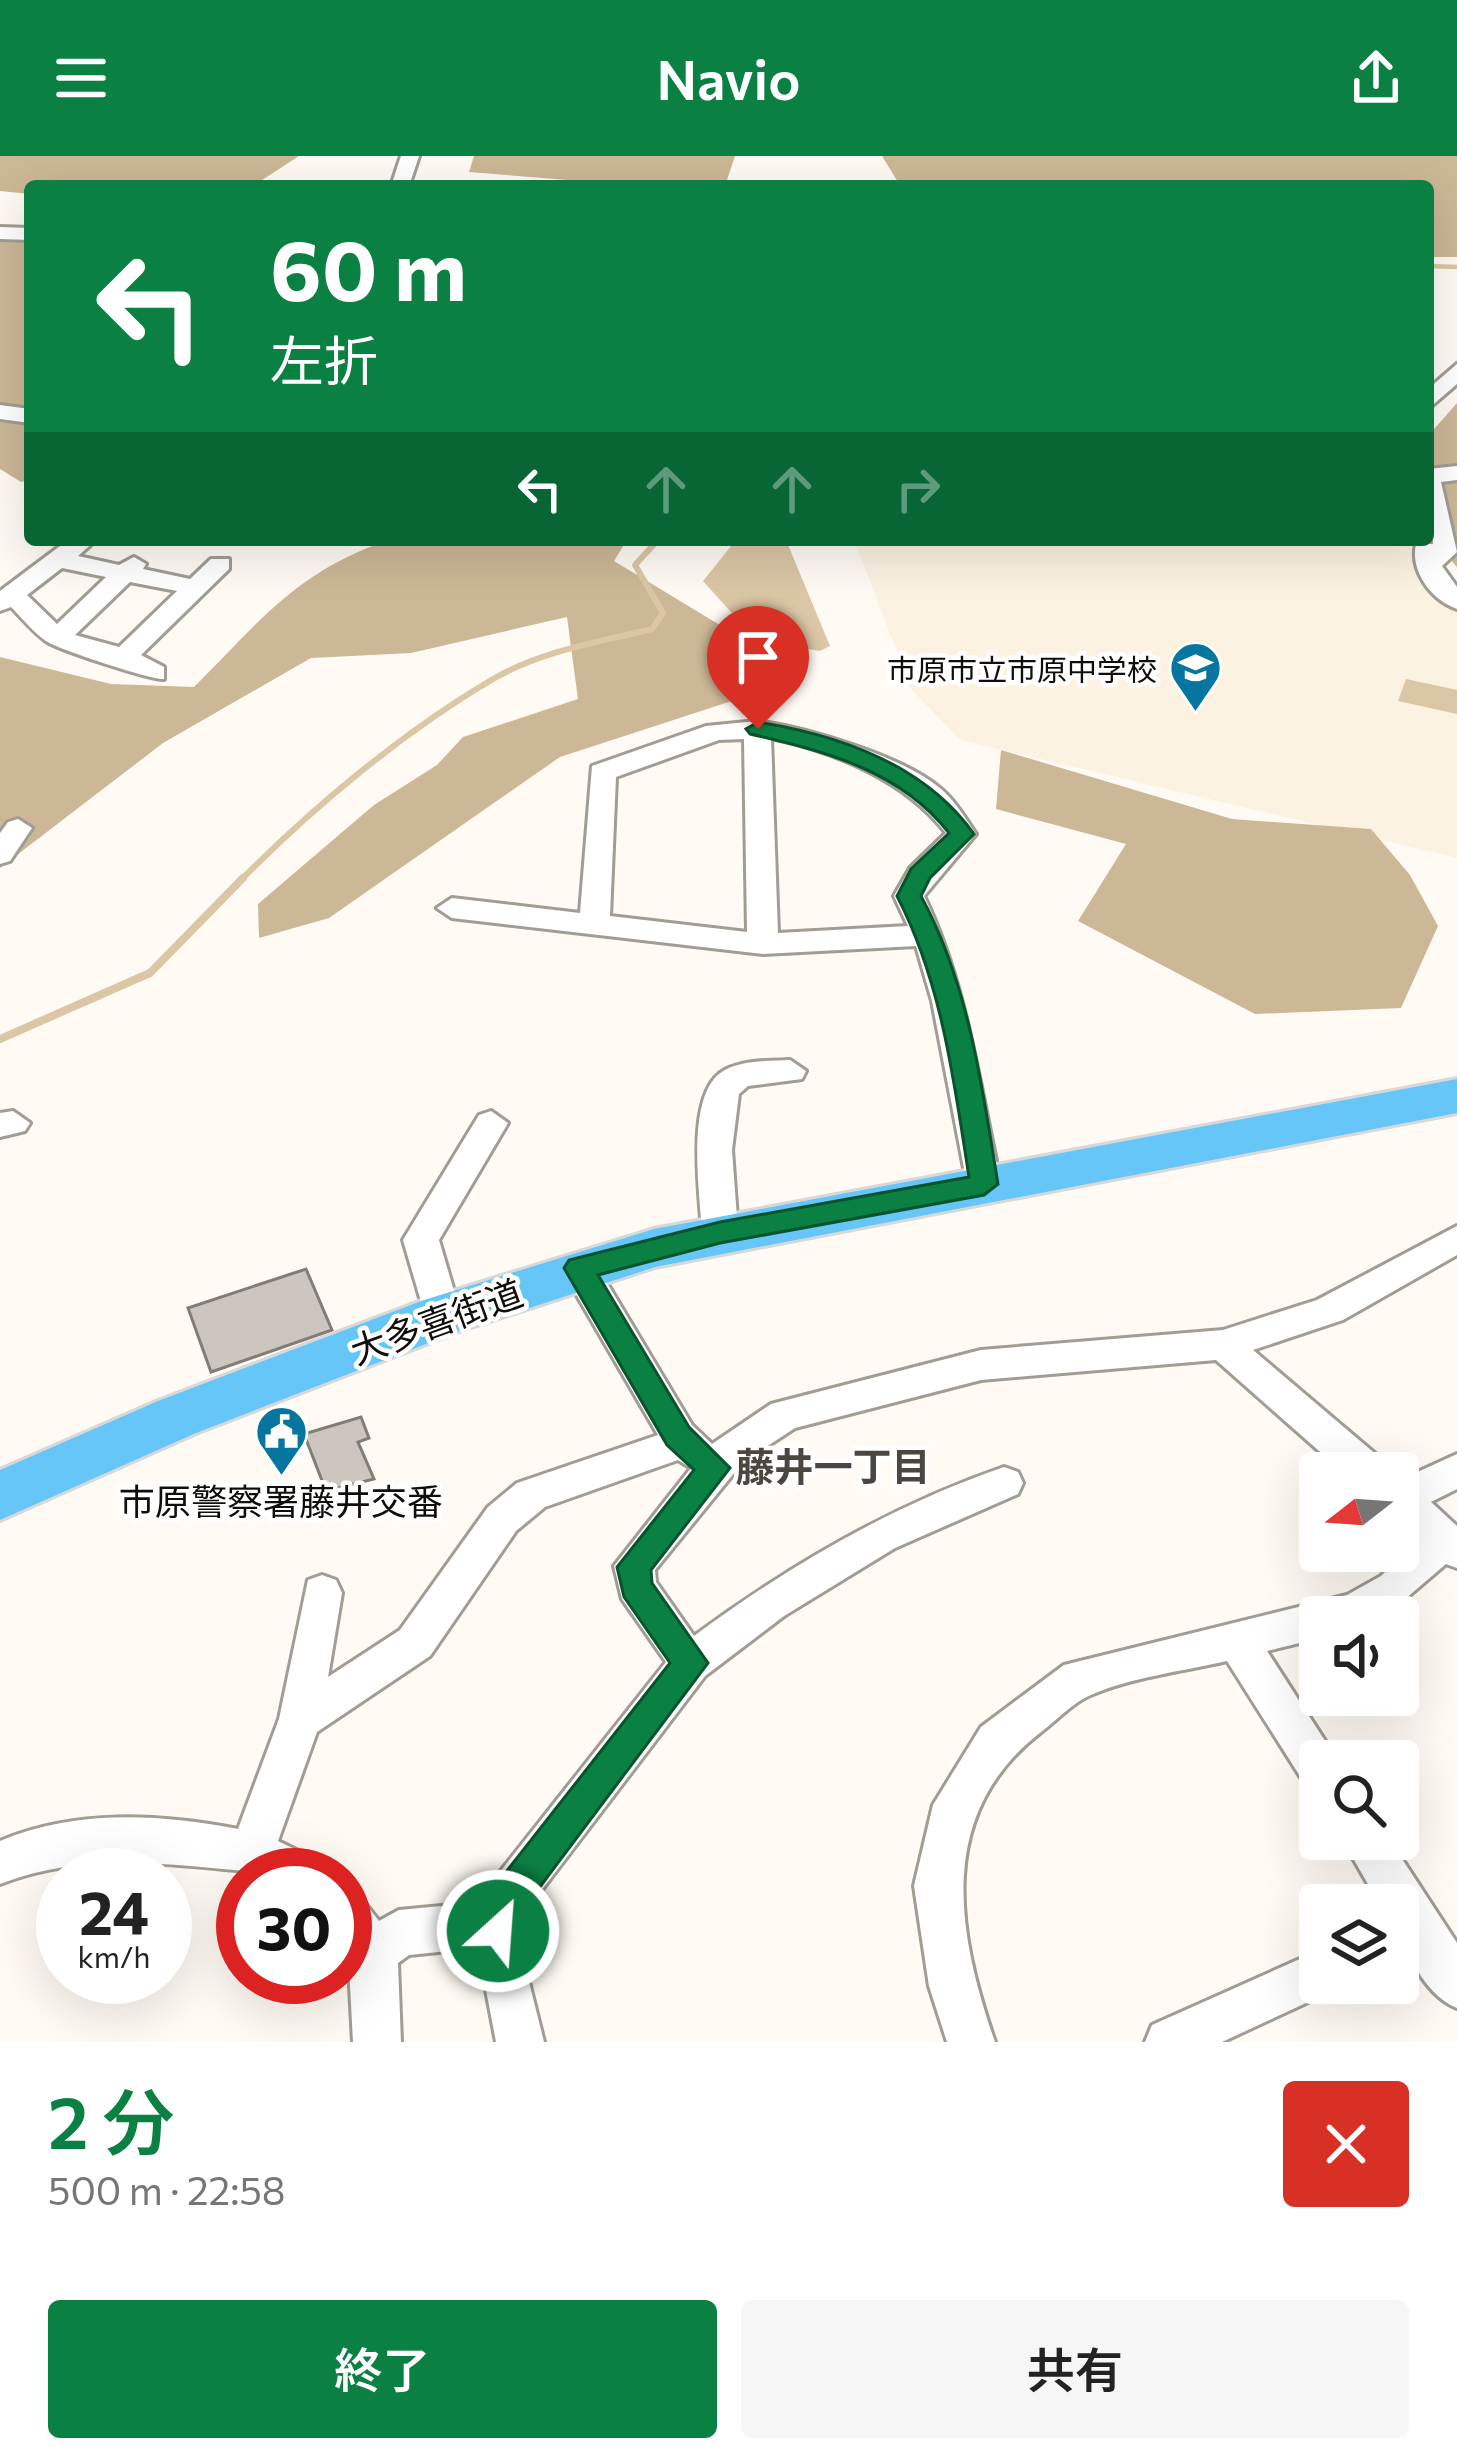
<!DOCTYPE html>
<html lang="ja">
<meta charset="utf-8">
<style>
:root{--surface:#fff;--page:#f6f6f6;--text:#222;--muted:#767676;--accent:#0b8043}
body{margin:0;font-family:Commissioner,"Noto Sans JP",sans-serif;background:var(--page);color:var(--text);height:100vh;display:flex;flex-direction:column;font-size:45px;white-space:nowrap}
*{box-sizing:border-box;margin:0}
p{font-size:39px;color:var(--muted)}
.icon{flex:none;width:66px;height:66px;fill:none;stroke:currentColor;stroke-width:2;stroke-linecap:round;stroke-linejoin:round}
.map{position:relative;height:1886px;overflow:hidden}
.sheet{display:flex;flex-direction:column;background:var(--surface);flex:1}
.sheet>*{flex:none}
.banner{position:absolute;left:24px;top:24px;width:1410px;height:366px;border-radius:12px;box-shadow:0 12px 48px #0002;background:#0b8043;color:#fff;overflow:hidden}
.needle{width:78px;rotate:253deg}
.fabs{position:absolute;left:1299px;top:1296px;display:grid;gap:24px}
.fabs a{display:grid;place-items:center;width:120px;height:120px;border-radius:12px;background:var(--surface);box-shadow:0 12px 48px #0002;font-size:60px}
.speed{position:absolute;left:36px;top:1692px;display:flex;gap:24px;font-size:60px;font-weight:700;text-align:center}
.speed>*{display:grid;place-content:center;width:156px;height:156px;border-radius:50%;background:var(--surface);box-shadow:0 12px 48px #0002;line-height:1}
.speed small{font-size:30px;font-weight:400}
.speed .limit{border:18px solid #d22;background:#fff;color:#111}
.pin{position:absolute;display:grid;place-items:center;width:102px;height:102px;color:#fff;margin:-123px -51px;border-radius:50% 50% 50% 0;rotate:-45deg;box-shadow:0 0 12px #0007}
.pin .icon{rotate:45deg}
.me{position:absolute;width:132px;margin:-66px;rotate:26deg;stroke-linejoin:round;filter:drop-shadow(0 0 9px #0008)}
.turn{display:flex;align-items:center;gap:42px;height:252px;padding:0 48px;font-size:54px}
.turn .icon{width:156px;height:156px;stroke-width:2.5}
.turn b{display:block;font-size:84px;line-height:102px}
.lanes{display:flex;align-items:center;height:114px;padding:0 48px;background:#0003;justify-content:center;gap:60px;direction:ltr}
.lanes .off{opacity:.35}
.round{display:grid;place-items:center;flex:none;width:126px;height:126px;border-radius:12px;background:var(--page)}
.head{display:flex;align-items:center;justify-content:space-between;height:204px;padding:0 48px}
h1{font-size:72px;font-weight:600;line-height:90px;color:var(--accent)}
.action{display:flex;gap:24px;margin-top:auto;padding:24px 48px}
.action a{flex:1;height:138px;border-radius:12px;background:var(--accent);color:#fff;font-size:48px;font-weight:600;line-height:138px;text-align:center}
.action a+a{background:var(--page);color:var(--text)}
header{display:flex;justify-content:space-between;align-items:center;height:156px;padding:0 48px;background:var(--accent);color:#fff;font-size:54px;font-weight:600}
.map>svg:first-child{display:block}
.built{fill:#fcf2e2}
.forest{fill:#ccb796}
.water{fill:#dbc6a5}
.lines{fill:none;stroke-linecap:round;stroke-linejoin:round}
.stream-far2{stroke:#dbc6a5;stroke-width:4.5}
.stream-far1{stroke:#dbc6a5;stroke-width:6}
.stream{stroke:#dbc6a5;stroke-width:8}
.building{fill:#ccc6be;stroke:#827d75;stroke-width:3}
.minor-casing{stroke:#a19c94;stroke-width:6}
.highway-casing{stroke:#d9d8d8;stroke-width:6}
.minor{fill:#fff;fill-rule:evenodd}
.highway{fill:#66c6f8;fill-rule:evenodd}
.route{fill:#0b8043;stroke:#07532c;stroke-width:3}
.labels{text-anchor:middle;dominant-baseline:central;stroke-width:9;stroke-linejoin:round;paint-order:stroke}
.far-poi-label{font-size:30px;fill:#100e0b;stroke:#fff;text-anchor:end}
.street-label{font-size:36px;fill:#100e0b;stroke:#fff}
.poi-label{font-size:36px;fill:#100e0b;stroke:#fff}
.neighbourhood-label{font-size:39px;font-weight:bold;fill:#4b4740;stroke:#fff}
</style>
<header><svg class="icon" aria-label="menu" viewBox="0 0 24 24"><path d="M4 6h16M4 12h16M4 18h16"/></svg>Navio<svg class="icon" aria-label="share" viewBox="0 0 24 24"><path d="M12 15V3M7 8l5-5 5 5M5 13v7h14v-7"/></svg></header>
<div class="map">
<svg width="1457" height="1886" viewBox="0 0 1457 1886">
<rect width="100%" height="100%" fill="#fffbf4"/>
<path class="built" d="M854 384H1409L1418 417 1457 454V702L960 584 911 533Z"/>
<g class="forest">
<path d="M0 0H299L253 30H30V38L0 35Z"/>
<path d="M474 0H735L725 30H643L469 16Z"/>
<path d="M882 0H1457V101H1428V30L1126 26 909 30 898 26Z"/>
<path d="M0 75H30V324L21 326 0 313Z"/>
<path d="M1457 247V411C1417 365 1428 338 1428 280Z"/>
<path d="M389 384H627L614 405 733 477 772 532 560 601 329 762 259 782 258 748 374 649 437 609 463 581 578 543 567 461 411 497 311 502 163 587 0 712V501L111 528 194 531C261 464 297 415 389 384Z"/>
<path d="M1001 594 1232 663 1371 673 1410 719 1438 770 1401 852 1255 858 1078 765 1126 688 996 653Z"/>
</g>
<g class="water">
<path d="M736 384H786L830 490 820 495 756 484 703 425Z"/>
<path d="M1406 523 1457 534V558L1398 545Z"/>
</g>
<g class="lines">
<path class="stream-far2" d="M1428 110 1457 111"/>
<path class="stream-far1" d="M240 725C313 651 403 576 493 523 541 495 599 486 652 473L663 457 635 409 658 384"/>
<path class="stream" d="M0 883 150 817 243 722"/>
</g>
<g class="building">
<path d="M306 1113 332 1174 211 1216 188 1152Z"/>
<path d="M361 1261 369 1282 358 1286 374 1323 326 1335 304 1278Z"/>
</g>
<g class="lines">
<defs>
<g id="minor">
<path d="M401 0H419L409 30H391Z"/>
<path d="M0 71 30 72V84L0 83Z"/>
<path d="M1457 208V228L1428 253V233Z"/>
<path d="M0 249 30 253V267L0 263Z"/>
<path d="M1457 310V324L1441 326 1457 396 1442 410 1457 431V453C1429 443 1410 413 1416 388H1433L1428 313Z"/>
<path d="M68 384H96L78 400 119 409 134 401 146 408 143 413 190 423 211 403H229V413L141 499 164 511V523C154 525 57 493 46 485 33 476 22 462 11 451L0 455V435ZM62 412 106 421 57 468 27 439ZM130 426 177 435 119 491 75 479Z"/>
<path d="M757 565C807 572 903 600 941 633 955 645 966 663 976 678L924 740C967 829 979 929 1001 1028L996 1037H972L967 1028 932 845 916 790 763 798 452 762 437 752 452 742 580 757 592 610 706 570ZM771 582C835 595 906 625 946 677L910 712 894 740 908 770 778 777ZM744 583 747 776 610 760 616 621 719 584Z"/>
<path d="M18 663 32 672 10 705 0 708V677L8 666Z"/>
<path d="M790 904 806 915 802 923 748 930 739 938 732 994 738 1076 732 1085H708L702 1076C700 1037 684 935 725 914 744 904 769 905 790 904Z"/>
<path d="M13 955 30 967 25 975 0 981V957Z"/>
<path d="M491 955 508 967 439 1084 461 1159 456 1169 443 1173 430 1169 425 1159 403 1084 479 959Z"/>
<path d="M1457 1070V1099L1343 1164 1253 1194 1385 1306 1390 1317H1344L1216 1204 981 1224 795 1272 743 1306 655 1414 656 1426 694 1480C790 1409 891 1350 1004 1311L1018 1316 1023 1327 1018 1338 895 1392 784 1460 705 1520 528 1752 526 1814 544 1886H496L478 1792 409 1799 398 1807 401 1886H353L345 1736 361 1742 379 1765 399 1754 484 1746 492 1726 666 1506 622 1443 614 1410 691 1312 678 1304 545 1351 516 1375 430 1500 317 1576 278 1685 317 1704 323 1719C212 1719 108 1686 0 1728V1685C75 1653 160 1658 238 1673L279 1563 308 1424 322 1419 336 1424 342 1437 328 1521 400 1474 488 1351 517 1327 658 1279 561 1112 566 1102H592L692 1269 712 1288 771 1248 981 1194 1223 1174 1317 1144Z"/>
<path d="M1457 1298V1333L1431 1346 1457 1370V1412L1446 1408 1384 1461H1320V1482L1267 1495 1338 1605H1320V1634L1305 1628 1227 1505C1184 1515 1133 1521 1093 1538 1074 1545 1057 1564 1041 1576 936 1657 956 1774 995 1886H947L929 1830 914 1730 933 1649 981 1571 1064 1509 1347 1439 1381 1420 1418 1384 1398 1365V1325Z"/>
<path d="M1342 1683H1389L1457 1787V1852C1422 1838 1398 1785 1398 1749H1380Z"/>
<path d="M1320 1794V1827H1339L1336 1833 1222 1886H1145L1152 1869Z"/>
</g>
<path id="highway" d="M1457 923V957L655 1111 462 1174 196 1277 0 1364V1314L158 1245 424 1144 654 1073Z"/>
</defs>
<use href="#minor" class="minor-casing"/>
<use href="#highway" class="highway-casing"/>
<use href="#minor" class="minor"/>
<use href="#highway" class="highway"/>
</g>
<path class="route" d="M758 566C840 579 925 609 974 678L930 722 921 740C969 829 982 930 998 1028L984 1039 720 1087 598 1119 689 1271 730 1312 651 1414 652 1427 708 1507 524 1752 512 1788 498 1794 485 1788 479 1775 495 1730 670 1507 624 1441 617 1411 694 1314 667 1289 564 1112 569 1104 720 1066 969 1021C954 925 942 827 897 740L911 713 949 677C900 614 824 595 750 578L746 573Z"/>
<defs>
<symbol id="school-pin" viewBox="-11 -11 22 30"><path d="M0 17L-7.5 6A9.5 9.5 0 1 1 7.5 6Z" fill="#0675a0" stroke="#fff"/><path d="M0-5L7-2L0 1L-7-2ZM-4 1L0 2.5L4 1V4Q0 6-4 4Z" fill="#fff"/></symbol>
<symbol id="civic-pin" viewBox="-11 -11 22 30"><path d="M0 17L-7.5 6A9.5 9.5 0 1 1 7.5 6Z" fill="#0675a0" stroke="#fff"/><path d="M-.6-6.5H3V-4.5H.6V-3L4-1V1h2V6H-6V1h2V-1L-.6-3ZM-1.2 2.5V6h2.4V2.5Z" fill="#fff"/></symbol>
</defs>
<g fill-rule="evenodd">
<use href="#school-pin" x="1166" y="482" width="59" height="81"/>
<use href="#civic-pin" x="252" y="1246" width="59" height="81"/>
</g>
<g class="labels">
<g class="far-poi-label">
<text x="1157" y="512">市原市立市原中学校</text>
</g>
<g class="street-label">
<text transform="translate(436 1164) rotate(-20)">大多喜街道</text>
</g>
<g class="poi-label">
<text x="281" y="1344">市原警察署藤井交番</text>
</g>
<g class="neighbourhood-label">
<text x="833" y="1309">藤井一丁目</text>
</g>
</g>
</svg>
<div class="fabs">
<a><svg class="needle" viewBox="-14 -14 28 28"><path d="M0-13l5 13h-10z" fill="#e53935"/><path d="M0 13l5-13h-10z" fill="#767676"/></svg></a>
<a><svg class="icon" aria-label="sound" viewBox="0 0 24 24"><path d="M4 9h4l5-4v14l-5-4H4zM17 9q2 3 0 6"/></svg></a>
<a><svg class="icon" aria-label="search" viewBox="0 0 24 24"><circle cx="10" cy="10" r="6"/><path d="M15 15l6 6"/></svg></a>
<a><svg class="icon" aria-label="layers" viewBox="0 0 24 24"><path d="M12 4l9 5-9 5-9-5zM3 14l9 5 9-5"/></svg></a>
</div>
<div class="speed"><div>24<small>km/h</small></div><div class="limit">30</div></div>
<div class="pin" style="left:758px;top:573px;background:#d93025"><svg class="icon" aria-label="arrive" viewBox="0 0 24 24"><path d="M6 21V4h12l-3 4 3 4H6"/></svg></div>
<svg class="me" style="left:498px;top:1775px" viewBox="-20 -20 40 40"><circle r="17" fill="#0b8043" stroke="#fff" stroke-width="3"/><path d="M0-11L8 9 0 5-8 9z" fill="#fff"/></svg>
<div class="banner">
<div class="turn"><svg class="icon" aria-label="left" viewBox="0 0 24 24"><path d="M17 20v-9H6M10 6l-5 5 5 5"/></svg><div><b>60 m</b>左折</div></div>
<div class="lanes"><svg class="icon" aria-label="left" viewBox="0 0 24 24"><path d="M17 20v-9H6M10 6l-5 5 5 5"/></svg><svg class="icon off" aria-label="ahead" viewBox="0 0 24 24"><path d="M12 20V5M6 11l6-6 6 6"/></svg><svg class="icon off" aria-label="ahead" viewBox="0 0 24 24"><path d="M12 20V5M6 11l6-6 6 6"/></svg><svg class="icon off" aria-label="right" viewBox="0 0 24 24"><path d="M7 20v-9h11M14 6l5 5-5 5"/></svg></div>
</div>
</div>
<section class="sheet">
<div class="head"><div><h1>2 分</h1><p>500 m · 22:58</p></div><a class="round" style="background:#d93025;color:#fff"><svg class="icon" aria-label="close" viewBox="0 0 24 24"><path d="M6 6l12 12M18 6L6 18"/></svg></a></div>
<div class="action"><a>終了</a><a>共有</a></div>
</section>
